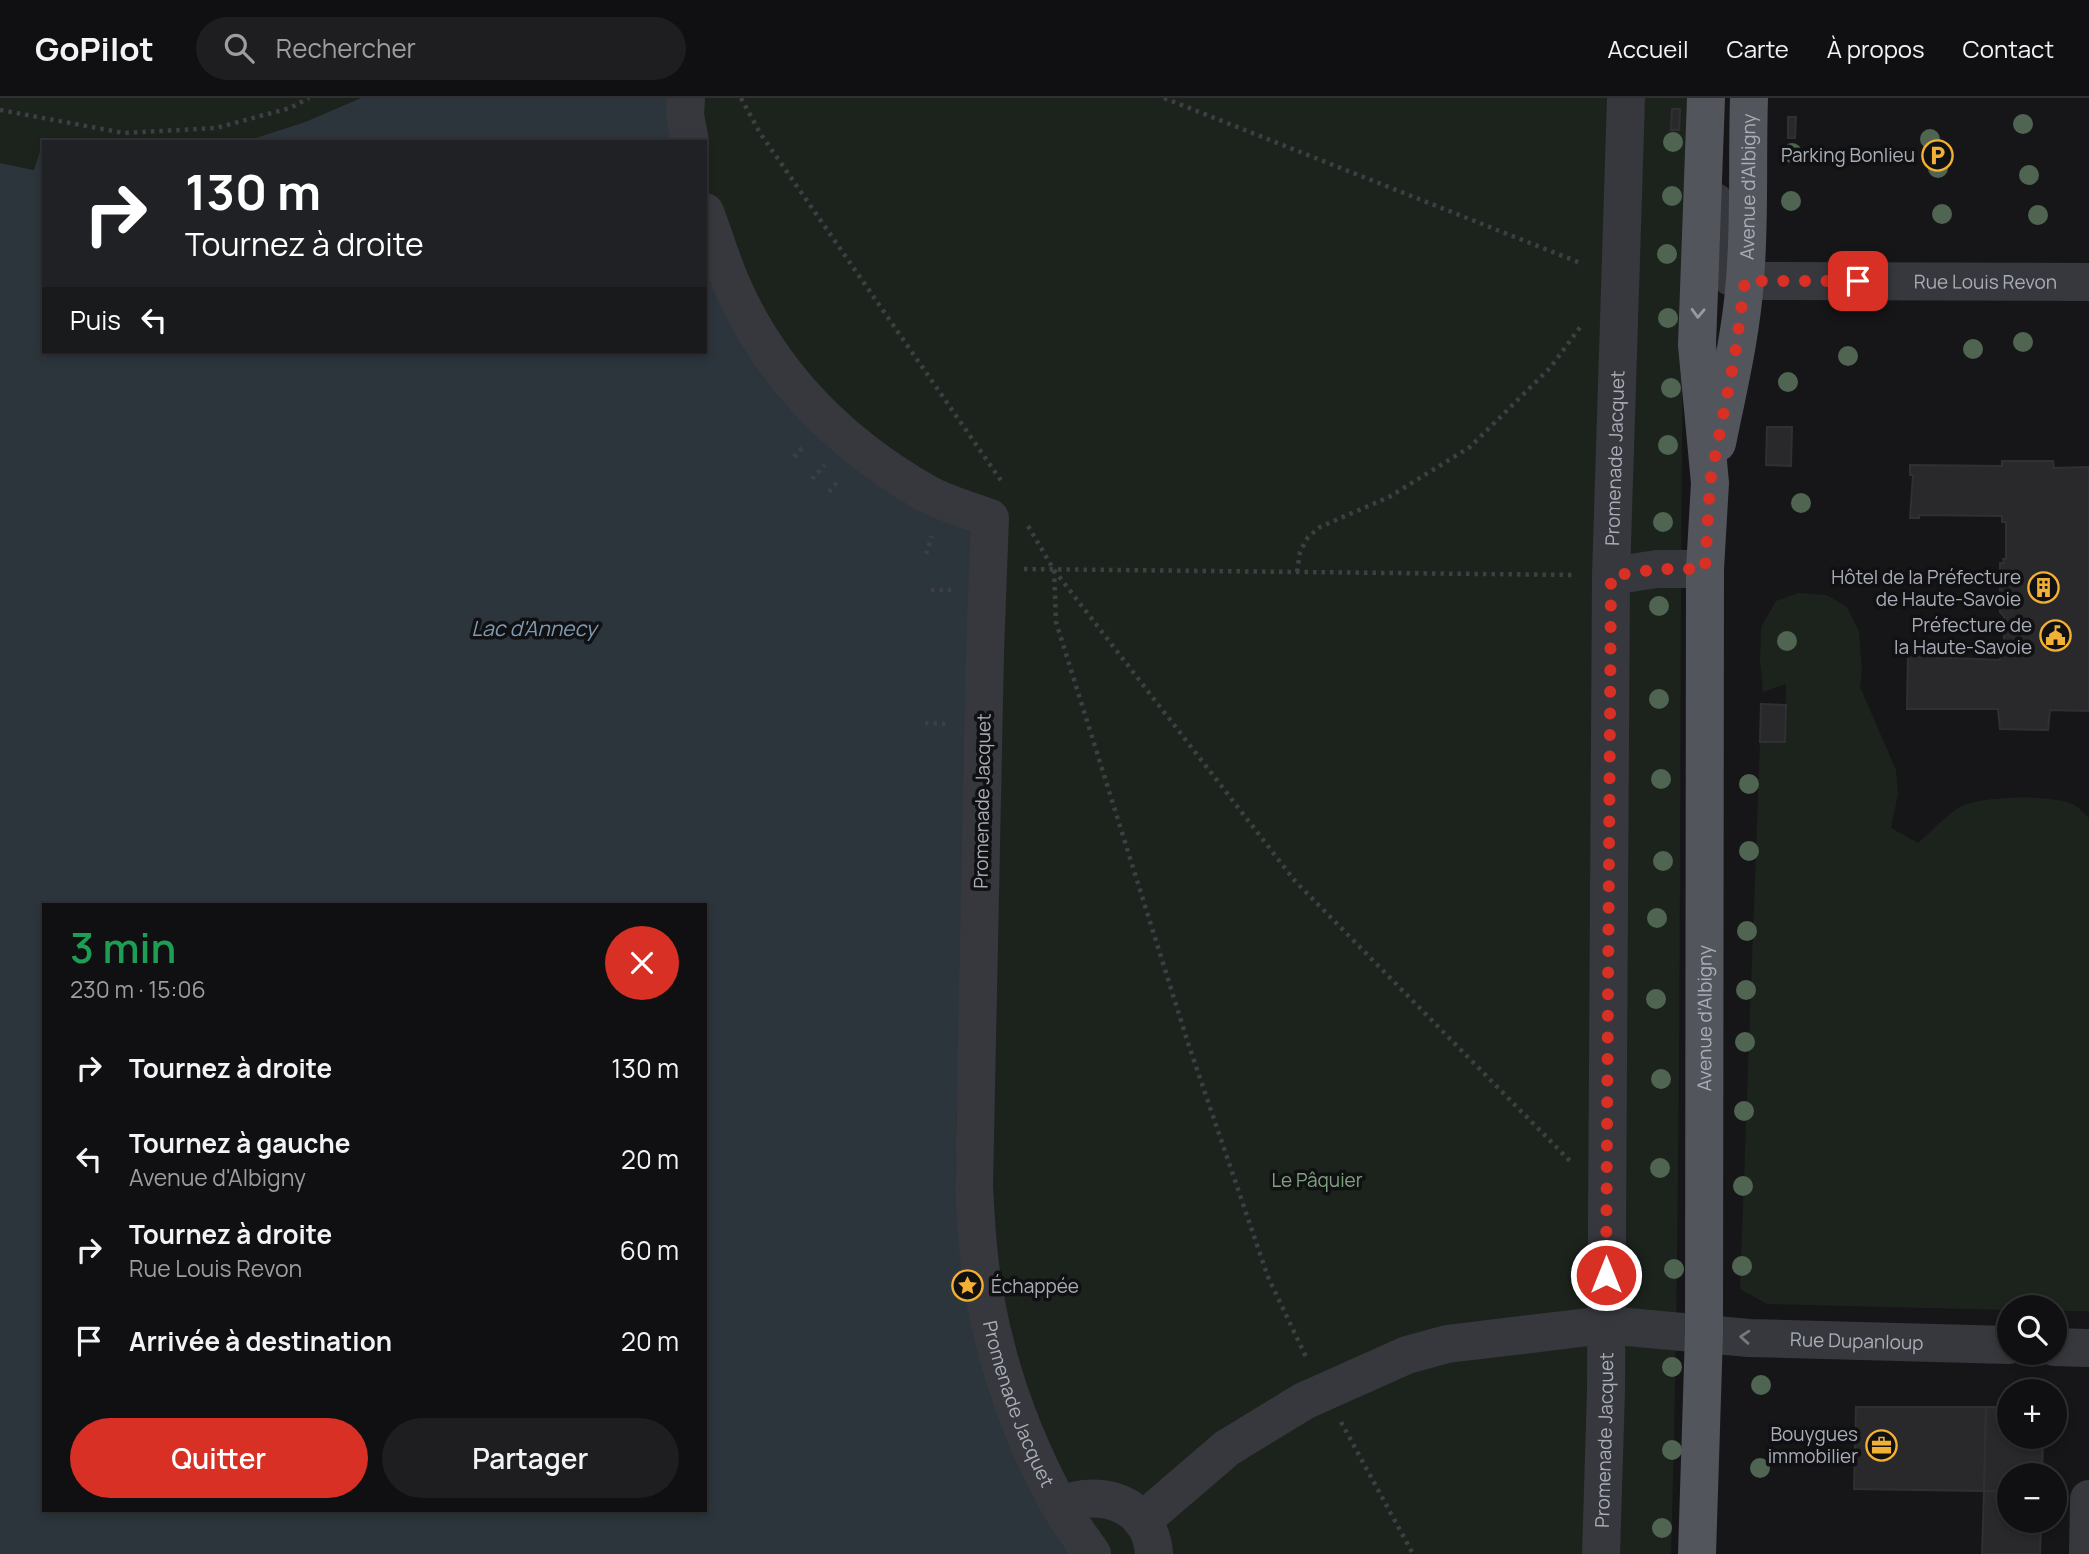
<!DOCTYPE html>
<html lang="fr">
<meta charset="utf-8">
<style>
:root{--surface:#101012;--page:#1e1e20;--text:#f1f3f6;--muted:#9c9d9f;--line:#303032;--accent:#d93025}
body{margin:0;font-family:Manrope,sans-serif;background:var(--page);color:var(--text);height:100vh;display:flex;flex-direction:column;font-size:26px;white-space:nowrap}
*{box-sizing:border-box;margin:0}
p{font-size:23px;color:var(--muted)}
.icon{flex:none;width:38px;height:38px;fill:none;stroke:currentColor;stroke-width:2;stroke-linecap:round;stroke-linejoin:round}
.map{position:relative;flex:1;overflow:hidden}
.sheet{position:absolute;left:42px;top:805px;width:665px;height:609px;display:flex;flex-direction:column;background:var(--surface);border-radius:0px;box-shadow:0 4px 10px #0003,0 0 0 2px var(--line)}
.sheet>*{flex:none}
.top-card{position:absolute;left:42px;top:42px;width:665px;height:214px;border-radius:0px;box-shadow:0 4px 10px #0003,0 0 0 2px var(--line);background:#202124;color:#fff;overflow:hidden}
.tools{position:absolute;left:1997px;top:1197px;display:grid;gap:14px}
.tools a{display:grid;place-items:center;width:70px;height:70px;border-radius:50%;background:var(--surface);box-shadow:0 4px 10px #0003,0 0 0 2px var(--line);font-size:35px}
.pin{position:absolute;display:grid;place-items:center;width:60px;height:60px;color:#fff;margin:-30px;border-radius:14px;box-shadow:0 4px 10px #0006}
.me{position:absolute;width:77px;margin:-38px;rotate:0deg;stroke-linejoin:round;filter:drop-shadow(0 0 5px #0008)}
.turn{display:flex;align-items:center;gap:24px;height:147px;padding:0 28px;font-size:32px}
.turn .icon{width:91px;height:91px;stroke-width:2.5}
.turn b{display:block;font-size:49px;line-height:60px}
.then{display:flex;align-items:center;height:66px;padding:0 28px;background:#0003;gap:14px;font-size:26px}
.round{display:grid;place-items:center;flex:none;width:74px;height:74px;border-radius:37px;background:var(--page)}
.overview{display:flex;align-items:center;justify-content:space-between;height:119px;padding:0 28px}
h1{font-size:42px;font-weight:600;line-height:52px;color:#1e9e55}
.button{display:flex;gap:14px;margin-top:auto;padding:14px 28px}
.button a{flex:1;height:80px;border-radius:42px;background:var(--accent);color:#fff;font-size:28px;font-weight:600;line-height:80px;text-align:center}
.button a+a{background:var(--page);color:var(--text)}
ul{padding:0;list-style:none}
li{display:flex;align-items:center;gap:21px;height:91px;padding:0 28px}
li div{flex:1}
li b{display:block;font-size:26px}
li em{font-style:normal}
header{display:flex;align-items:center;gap:42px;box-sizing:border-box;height:98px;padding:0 35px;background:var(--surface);border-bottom:2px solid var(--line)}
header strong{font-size:33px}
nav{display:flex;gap:38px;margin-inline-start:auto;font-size:24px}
.search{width:490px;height:63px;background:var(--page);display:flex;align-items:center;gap:18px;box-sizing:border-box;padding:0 24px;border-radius:38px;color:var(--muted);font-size:26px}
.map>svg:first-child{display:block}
.green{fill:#1c231d}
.water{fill:#2c353c;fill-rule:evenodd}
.building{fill:#29292c;stroke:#303034;stroke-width:2}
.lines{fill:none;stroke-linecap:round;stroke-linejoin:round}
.path{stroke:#3d3f44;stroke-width:4.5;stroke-dasharray:3.5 5;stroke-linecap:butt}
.minor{stroke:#37383d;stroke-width:38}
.major{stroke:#53555c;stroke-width:38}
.tree{fill:#506452}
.oneway{stroke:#979ba6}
.oneway2{stroke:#757881}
.route{stroke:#d93025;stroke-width:12;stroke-dasharray:0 21.6}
.labels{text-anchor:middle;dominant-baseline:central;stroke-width:7;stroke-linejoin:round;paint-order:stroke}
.poi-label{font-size:19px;fill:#a8adb8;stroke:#111113;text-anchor:end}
.street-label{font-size:19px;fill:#a8adb8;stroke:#111113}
.park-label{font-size:19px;fill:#7fa381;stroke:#111113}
.water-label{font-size:21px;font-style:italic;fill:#7f9bb3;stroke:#111113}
</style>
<header>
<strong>GoPilot</strong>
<div class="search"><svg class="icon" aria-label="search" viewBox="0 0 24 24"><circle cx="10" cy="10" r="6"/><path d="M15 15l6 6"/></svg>Rechercher</div>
<nav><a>Accueil</a><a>Carte</a><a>À propos</a><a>Contact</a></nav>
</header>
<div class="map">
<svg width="2089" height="1456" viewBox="0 0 2089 1456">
<rect width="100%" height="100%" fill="#161618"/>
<g class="green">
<path d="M0 0H361L305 24 243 44H54L44 41 35 72 0 65Z"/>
<path d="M671 0H1687C1676 485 1685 971 1671 1456H1074L998 1311 919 413 705 160V44Z"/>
<path d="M1798 495 1826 497 1846 508 1859 533 1862 573 1860 589 1896 672 1898 696 1891 730 1918 745C1931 734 1945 718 1960 709 1980 698 2051 696 2072 706 2078 708 2084 715 2089 720V1213H2055L2054 1209H2009V1212L1767 1206 1740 1191 1760 644H1785L1786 586 1763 594 1760 564 1761 529 1776 503Z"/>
</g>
<g class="water">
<path d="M361 0H671L675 44H243L305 24Z"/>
<path d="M44 41 54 44H44V254H705V161L718 200 971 433 955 1090 1074 1456H0V65L34 72ZM44 807H705V1412H44Z"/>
</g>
<g class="building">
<path d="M1672 11H1680L1679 32H1671Z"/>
<path d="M1788 19H1796L1795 40H1788Z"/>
<path d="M1767 329H1792L1791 368 1766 367Z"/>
<path d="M2002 363H2053L2054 370 2089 369V613L2050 612 2048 632 2000 631 1998 611H1907L1908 558 2000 562 2001 554 2004 553V518L2000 514V465H2004L2003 461H2006V424H2002V418L1919 417V420H1910L1913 377H1910V367L2002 368Z"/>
<path d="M1761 606 1786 607 1785 644H1760Z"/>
<path d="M1856 1309H1986L1984 1393 1854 1391Z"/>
<path d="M1986 1309H2002V1314H2009V1339H2043L2042 1377H2009V1393H1984Z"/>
<path d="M1984 1393H2009V1423H2041L2040 1456H1982Z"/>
</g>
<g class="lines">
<g class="path">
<path d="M741 0 760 35 1002 384"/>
<path d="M1164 0 1583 166"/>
<path d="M0 12 124 35 216 30 290 10 309 0"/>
<path d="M794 359 804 348"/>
<path d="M812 381 825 367"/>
<path d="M829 394 840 381"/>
<path d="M1028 428 1054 472 1295 783 1571 1064"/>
<path d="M926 456 932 438"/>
<path d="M1024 471 1575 477"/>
<path d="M1054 472 1056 524 1188 945 1268 1179 1307 1261"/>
<path d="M1297 474 1300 454 1308 439 1320 429 1389 399 1470 349 1550 270 1581 228"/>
<path d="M931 492H951"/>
<path d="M925 625 948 626"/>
<path d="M1341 1324 1413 1456"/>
</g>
<g class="minor">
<path d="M686 0 685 17 690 44"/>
<path id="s1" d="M1715 104 1721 166C1725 179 1733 180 1745 183L2089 184"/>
<path id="s2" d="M705 114C715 140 723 169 735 194 775 281 843 348 926 395 945 406 969 412 990 420L985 553 974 1088C976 1125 978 1163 985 1200 998 1271 1024 1343 1059 1407 1069 1424 1081 1440 1092 1456"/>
<path d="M1611 478 1657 471H1705"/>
<path d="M2054 1249 2089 1250"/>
<path d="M1060 1408C1100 1389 1151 1406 1154 1456"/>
<path id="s3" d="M1142 1423 1227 1350 1304 1303 1407 1257 1447 1246 1605 1227 1749 1240 2009 1247"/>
<path id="s4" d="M1601 1456 1606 1293 1611 478 1626 0"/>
<path d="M2088 1456 2089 1401"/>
</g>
<g class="major">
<path id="s5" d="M1717 345C1728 291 1741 237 1745 182 1750 121 1747 61 1749 0"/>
<path id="s6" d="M1697 1456 1704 1236 1705 471 1710 385 1697 247 1706 0"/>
</g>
</g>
<g class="tree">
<circle cx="2023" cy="26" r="10"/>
<circle cx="1930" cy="41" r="10"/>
<circle cx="1673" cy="44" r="10"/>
<circle cx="1792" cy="55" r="10"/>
<circle cx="1938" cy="70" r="10"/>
<circle cx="2029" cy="77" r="10"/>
<circle cx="1672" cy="98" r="10"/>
<circle cx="1791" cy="103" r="10"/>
<circle cx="1942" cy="116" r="10"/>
<circle cx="2038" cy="117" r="10"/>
<circle cx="1667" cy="156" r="10"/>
<circle cx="1668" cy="220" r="10"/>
<circle cx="2023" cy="244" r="10"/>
<circle cx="1973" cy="251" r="10"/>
<circle cx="1848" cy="258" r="10"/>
<circle cx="1788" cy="284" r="10"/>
<circle cx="1671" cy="290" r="10"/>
<circle cx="1668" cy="347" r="10"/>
<circle cx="1801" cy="405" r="10"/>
<circle cx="1663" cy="424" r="10"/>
<circle cx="1659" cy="508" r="10"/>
<circle cx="1787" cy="543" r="10"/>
<circle cx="1659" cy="601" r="10"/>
<circle cx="1661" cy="681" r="10"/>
<circle cx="1749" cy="686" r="10"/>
<circle cx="1749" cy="753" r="10"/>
<circle cx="1663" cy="763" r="10"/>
<circle cx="1657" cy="820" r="10"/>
<circle cx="1747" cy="833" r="10"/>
<circle cx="1746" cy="892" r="10"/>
<circle cx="1656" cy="901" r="10"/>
<circle cx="1745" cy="944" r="10"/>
<circle cx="1661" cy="981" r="10"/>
<circle cx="1744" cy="1013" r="10"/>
<circle cx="1660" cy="1070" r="10"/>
<circle cx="1743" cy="1088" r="10"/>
<circle cx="1742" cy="1168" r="10"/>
<circle cx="1674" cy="1171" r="10"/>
<circle cx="1672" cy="1269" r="10"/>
<circle cx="1761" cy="1287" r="10"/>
<circle cx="1672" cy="1352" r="10"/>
<circle cx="1760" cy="1370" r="10"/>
<circle cx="1662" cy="1430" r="10"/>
</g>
<defs><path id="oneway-chevron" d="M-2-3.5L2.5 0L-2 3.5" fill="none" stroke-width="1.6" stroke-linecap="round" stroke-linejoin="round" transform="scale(1.75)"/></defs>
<use class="oneway" href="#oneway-chevron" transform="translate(1698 215) rotate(92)"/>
<use class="oneway2" href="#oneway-chevron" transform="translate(1745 1239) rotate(-176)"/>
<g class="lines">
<path class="route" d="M1606 1177 1611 478 1657 471H1705L1710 384 1735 257 1745 183H1858"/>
</g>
<defs>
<symbol id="parking-ring" viewBox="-11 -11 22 22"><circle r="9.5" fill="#111113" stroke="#f2b134" stroke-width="1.5"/><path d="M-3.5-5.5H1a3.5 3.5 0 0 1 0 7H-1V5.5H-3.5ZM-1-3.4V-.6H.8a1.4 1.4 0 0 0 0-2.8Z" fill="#f2b134"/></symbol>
<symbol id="building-ring" viewBox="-11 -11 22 22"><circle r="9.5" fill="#111113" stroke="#f2b134" stroke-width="1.5"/><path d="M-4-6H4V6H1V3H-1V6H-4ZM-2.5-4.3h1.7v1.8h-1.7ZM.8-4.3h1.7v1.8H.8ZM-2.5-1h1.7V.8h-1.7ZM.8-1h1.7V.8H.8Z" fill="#f2b134"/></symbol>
<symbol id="civic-ring" viewBox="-11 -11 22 22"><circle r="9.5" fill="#111113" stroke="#f2b134" stroke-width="1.5"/><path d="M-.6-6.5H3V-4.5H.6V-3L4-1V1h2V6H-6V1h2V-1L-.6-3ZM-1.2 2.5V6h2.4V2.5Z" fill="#f2b134"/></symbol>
<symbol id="sight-ring" viewBox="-11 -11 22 22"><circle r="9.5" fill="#111113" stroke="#f2b134" stroke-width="1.5"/><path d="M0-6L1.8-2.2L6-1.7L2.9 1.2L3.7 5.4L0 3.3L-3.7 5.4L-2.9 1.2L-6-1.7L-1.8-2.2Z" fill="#f2b134"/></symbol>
<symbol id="office-ring" viewBox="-11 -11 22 22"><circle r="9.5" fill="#111113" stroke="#f2b134" stroke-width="1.5"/><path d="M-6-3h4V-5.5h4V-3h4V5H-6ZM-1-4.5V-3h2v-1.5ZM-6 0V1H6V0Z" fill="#f2b134"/></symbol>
</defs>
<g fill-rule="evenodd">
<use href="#parking-ring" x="1920" y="40" width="35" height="35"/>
<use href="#building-ring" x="2026" y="472" width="35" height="35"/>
<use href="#civic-ring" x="2038" y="520" width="35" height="35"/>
<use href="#sight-ring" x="950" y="1170" width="35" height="35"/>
<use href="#office-ring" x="1864" y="1330" width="35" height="35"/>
</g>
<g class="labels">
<g class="poi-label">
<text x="1915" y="57">Parking Bonlieu</text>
<text x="2021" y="479">Hôtel de la Préfecture<tspan x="2021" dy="22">de Haute-Savoie</tspan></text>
<text x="2032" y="527">Préfecture de<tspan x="2032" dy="22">la Haute-Savoie</tspan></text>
<text x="991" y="1188" text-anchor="start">Échappée</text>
<text x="1858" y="1336">Bouygues<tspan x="1858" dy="22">immobilier</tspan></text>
</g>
<g class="street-label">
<text stroke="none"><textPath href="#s5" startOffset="259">Avenue d'Albigny</textPath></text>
<text stroke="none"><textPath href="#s1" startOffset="334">Rue Louis Revon</textPath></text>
<text stroke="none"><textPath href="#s4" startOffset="1096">Promenade Jacquet</textPath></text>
<text transform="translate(982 703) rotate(-89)">Promenade Jacquet</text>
<text stroke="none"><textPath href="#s6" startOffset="536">Avenue d'Albigny</textPath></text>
<text stroke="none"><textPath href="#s3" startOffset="768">Rue Dupanloup</textPath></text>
<text stroke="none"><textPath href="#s2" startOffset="1328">Promenade Jacquet</textPath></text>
<text stroke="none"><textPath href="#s4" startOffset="114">Promenade Jacquet</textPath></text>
</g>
<g class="park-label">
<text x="1317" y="1082">Le Pâquier</text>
</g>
<g class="water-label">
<text x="534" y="530">Lac d'Annecy</text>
</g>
</g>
</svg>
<div class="tools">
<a><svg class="icon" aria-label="search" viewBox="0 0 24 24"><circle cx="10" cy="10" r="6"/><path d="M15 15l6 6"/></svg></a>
<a>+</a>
<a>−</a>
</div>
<div class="pin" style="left:1858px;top:183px;background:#d93025"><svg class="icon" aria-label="arrive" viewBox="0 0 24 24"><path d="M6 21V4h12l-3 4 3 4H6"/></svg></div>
<svg class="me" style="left:1606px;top:1177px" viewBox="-20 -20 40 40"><circle r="17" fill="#d93025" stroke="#fff" stroke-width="3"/><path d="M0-11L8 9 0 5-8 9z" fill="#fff"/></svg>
<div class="top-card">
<div class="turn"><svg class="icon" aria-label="right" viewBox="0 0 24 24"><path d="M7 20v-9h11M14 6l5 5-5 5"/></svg><div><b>130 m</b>Tournez à droite</div></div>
<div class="then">Puis<svg class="icon" aria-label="left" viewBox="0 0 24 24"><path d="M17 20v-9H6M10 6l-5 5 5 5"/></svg></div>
</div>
<section class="sheet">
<div class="overview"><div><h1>3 min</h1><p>230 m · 15:06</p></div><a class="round" style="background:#d93025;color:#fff"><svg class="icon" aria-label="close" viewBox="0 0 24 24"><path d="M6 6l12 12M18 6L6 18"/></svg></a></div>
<ul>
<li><svg class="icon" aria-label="right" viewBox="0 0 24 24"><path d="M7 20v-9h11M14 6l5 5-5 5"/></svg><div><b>Tournez à droite</b></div><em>130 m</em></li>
<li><svg class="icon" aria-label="left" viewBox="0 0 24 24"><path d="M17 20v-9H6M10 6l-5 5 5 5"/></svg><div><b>Tournez à gauche</b><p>Avenue d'Albigny</p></div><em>20 m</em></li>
<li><svg class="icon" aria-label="right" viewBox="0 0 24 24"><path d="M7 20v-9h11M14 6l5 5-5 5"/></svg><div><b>Tournez à droite</b><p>Rue Louis Revon</p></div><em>60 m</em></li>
<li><svg class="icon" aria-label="arrive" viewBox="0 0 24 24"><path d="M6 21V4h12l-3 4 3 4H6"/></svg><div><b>Arrivée à destination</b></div><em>20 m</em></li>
</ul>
<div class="button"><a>Quitter</a><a>Partager</a></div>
</section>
</div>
